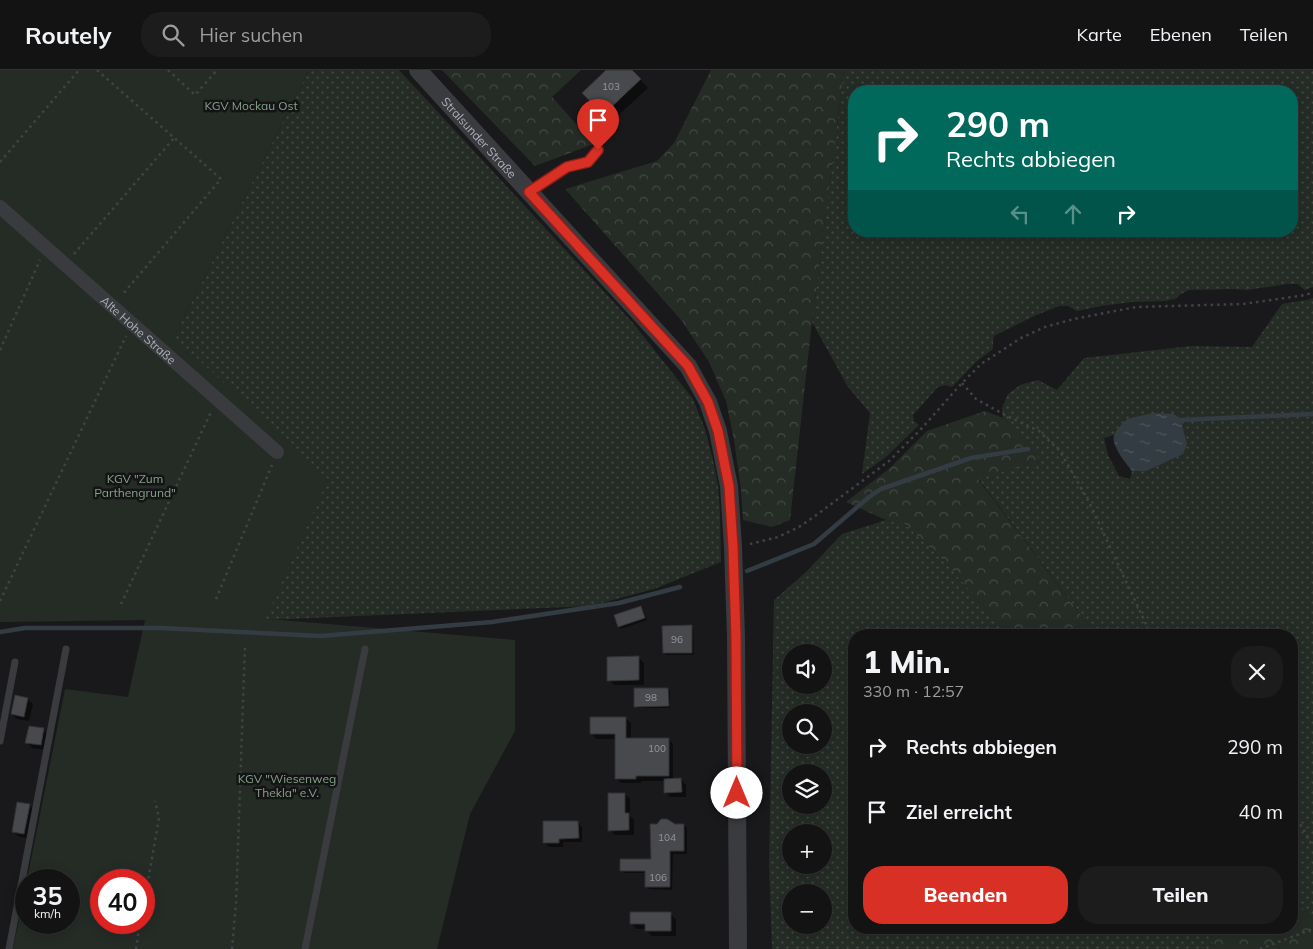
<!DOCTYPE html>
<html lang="de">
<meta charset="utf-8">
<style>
:root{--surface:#131314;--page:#1c1c1d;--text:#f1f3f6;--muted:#9d9ea0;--line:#323234;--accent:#d93025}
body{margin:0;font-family:Mulish,sans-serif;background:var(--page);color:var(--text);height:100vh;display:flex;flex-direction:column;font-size:19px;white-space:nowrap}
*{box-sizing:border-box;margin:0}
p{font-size:16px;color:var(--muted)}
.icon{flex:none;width:28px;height:28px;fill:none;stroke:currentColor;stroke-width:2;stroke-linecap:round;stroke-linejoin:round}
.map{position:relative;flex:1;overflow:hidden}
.side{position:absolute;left:848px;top:559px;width:450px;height:305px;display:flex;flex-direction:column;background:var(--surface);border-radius:20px;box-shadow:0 2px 12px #0003,0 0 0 1px var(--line)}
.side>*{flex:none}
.top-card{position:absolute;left:848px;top:15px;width:450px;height:152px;border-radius:20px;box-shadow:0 2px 12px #0003,0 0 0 1px var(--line);background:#00695c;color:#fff;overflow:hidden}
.tools{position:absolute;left:782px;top:574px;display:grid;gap:10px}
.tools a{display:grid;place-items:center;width:50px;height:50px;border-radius:50%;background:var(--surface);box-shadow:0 2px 12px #0003,0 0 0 1px var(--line);font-size:25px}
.speed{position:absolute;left:15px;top:799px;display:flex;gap:10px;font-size:25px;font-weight:700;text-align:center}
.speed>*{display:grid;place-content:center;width:65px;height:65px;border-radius:50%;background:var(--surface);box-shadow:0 2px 12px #0003,0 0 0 1px var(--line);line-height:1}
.speed small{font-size:12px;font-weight:400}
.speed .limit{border:8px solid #d22;background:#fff;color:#111}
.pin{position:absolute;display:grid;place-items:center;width:42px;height:42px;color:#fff;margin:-51px -21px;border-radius:50% 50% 50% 0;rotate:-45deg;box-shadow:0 0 5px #0007}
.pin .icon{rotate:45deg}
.me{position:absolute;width:55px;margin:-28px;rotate:0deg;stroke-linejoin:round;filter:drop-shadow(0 0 4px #0008)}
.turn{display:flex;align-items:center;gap:18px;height:105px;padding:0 15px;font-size:22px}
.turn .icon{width:65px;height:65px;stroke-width:2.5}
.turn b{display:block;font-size:35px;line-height:42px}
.lanes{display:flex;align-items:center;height:48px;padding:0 15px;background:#0003;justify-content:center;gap:25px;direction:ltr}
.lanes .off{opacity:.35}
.round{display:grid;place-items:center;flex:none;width:52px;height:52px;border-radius:20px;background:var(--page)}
.head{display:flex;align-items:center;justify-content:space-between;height:85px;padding:0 15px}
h1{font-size:30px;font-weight:800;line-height:38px}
.action{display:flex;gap:10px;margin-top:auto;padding:10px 15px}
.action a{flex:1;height:58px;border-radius:20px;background:var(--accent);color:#fff;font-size:20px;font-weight:800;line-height:58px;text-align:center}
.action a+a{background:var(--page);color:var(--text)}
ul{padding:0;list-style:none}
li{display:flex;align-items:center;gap:15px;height:65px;padding:0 15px}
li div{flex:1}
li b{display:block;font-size:19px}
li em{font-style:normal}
header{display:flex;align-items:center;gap:30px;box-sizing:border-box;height:70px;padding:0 25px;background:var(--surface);border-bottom:1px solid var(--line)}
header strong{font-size:24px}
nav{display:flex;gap:28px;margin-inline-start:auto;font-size:18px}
.search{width:350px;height:45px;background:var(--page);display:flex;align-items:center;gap:12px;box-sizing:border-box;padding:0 18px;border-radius:20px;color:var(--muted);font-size:19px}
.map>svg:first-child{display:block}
.grass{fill:url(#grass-dots);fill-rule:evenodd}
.forest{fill:url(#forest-crowns)}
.garden{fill:#252c26;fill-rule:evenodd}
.water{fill:url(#water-ripples)}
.shadow{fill:#0007}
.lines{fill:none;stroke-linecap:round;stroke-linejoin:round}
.stream{stroke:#333c43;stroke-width:4.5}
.building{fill:#48494d;stroke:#333337}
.path{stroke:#404246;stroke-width:2.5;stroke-dasharray:2.5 4;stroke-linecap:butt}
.service{stroke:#3a3b3f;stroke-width:7}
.minor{stroke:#3a3b3f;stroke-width:14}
.tertiary{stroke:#3a3b3f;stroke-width:18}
.route-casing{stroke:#8d1f18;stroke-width:12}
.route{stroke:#d93025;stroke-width:9}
.labels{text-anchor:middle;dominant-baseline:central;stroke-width:5;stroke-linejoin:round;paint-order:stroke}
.number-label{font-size:10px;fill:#94979e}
.park-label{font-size:12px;fill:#86a286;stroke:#141416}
.street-label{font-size:12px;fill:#adb1b9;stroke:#141416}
</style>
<header>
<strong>Routely</strong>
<div class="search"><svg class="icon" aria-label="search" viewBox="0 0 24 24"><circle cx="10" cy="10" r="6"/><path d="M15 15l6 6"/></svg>Hier suchen</div>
<nav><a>Karte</a><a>Ebenen</a><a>Teilen</a></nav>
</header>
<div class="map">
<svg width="1313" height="879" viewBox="0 0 1313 879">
<defs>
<pattern id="grass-dots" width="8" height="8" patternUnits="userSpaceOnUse" patternTransform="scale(1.25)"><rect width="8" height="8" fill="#252c26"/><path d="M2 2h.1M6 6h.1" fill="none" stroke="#424843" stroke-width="1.8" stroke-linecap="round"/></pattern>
<pattern id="forest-crowns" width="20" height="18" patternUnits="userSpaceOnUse" patternTransform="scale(1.25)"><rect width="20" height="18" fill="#252c26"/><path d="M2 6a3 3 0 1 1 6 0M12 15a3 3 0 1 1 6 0" fill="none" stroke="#424843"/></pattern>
<pattern id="water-ripples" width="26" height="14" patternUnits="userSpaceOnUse" patternTransform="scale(1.25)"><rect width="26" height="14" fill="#333c43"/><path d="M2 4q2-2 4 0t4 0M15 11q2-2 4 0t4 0" fill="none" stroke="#4e565c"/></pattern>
</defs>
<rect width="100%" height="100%" fill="#19191b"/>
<g class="grass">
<path d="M309 0H399L633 253 693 329 705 359 713 390 718 415 720 444 721 492 654 519 590 536 265 550 174 267Z"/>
<path d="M844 0H1313V217L1305 220 1298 214H1288L1247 220 1233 219 1189 220 1181 224 1175 229 1165 231 1132 232 1101 236 1077 241 1068 236H1059L1034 246 994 266 993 273V279L977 291 952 317 945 315 938 317 913 345 914 351 919 355 886 387 862 404 870 343 848 317 812 252ZM854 21H1291V161H854Z"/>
<path d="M1313 228V852L1291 823V565H1096L978 408 1039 392 1035 381 1003 348 1002 338 1008 324 1020 315 1038 310 1057 320 1084 288 1192 276 1252 277 1282 234 1307 230ZM1127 349 1181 350 1187 374 1146 401H1132L1130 409 1119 406 1108 385 1104 368 1114 365Z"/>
<path d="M886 450 905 454 944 491 1009 565H854V858H1207L1215 879H772L769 796 774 530 805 503 842 464ZM791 582H824V615H791ZM791 642H824V675H791ZM791 702H824V735H791ZM791 762H824V795H791ZM791 822H824V855H791Z"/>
</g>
<g class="forest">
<path d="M442 0H581L552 27 594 74 535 96Z"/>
<path d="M711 0H844L812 252 790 450 772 457 743 450 741 420 734 370 726 331 709 292 682 251 565 119 657 91 674 73Z"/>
<path d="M985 341 1003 348 1036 381 1039 392 978 409 1096 565H1009L944 491 905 454 886 450 846 432 890 398 927 361Z"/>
<path d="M1291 823 1313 852V879H1215L1207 858H1291Z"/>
</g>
<path class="garden" d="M0 0H309L174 267 328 409 265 550H281L515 570V661L470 744 437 879H13L26 814V852H69V810H27L65 619 128 627 145 550 0 552ZM101 810H144V852H101Z"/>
<path class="water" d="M1153 343 1174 344 1181 350 1187 374 1183 384 1146 401H1132C1126 393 1111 376 1114 365 1116 360 1123 353 1127 349Z"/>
<g class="shadow">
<path d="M607 0H631L648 18 611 52 583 23Z"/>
<path d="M641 537 643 539 647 550 621 559 619 557Z"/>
<path d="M691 556 693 559 694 585H666L664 583Z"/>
<path d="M639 588 644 593V615H614L609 610Z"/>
<path d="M668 619 670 621V638H637L635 636Z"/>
<path d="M28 629 33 634 29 651 17 649 12 644Z"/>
<path d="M626 649 631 653V669H669L673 674V710L681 709 686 715V727H670L665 722V711H641V713H621L616 708V669H596L592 664Z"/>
<path d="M43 659 48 665 46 680 32 678 27 672Z"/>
<path d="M625 724 630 729V746L634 750V765H615L609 760Z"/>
<path d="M29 735 34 740 29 768 19 767 13 761Z"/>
<path d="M578 753 582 757V772H563V777H549L545 773Z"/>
<path d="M674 755H684L687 758V784H673L672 820 649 819 646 816V803H624L621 800 652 790Z"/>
<path d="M670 844 676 849V866H652L647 861 646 859H636L631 853Z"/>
</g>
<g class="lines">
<g class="stream">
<path d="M1181 350 1313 344"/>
<path d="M747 501 814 474 869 427 881 419 971 388 1028 379"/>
<path d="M0 562 25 558H161L321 566 492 552 619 533 680 517"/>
</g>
</g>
<g class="building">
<path d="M606 0H632L641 9 603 45 582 23Z"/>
<path d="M641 536 645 548 618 557 614 545Z"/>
<path d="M692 555V583H663L662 556Z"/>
<path d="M639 586V610L607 611V587Z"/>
<path d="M634 618H668L669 636 634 637Z"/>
<path d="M15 625 28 628 24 647 11 644Z"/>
<path d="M590 647H626V668H669V706H636V709H615V664H590Z"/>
<path d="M29 656 44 658 41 675 25 673Z"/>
<path d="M681 708 682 722 664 723V709Z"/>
<path d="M608 723H625V743H629V760L608 761Z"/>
<path d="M17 732 30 734 24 764 12 762Z"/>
<path d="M661 749H667L675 754H684V781H670V817H645V801H620V789H651L650 754H657Z"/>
<path d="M543 751H578L579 768 559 769V773H543Z"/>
<path d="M630 842H671V861H645V854H630Z"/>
</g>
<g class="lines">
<g class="path">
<path d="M97 0 221 109 122 225"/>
<path d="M168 0 195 25 217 0"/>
<path d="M0 92 79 0"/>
<path d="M74 184 174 68"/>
<path d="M0 280 40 190"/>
<path d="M962 313 976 329 1005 345 1039 361 1060 381 1089 432 1151 565"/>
<path d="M750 474 778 467 799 457 815 446 889 391 922 358 962 313 981 294 1021 268 1045 257 1074 249 1136 237 1243 234 1306 225 1313 222"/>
<path d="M216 529 272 395"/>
<path d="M0 531 126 266"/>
<path d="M121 534 211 342"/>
<path d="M1291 737 1313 777"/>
<path d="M144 834 159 748 155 731"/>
<path d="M136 879 140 852"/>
<path d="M232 879 236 833 245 575"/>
<path d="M1260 879 1313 859"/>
</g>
<g class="service">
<path d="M529 121 567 97 588 92 598 80"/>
<path d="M0 671 15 592"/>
<path d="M9 879 66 579"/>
<path d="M305 879 365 579"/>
</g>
<path class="minor" id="s1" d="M0 137 277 382"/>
<path class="tertiary" id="s2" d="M418 0 688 296 708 332 718 361 729 416 733 477 736 567 738 879"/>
</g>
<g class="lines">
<defs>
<path id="route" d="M598 80 588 92 567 97 529 122 688 296 708 332 718 361 729 416 733 477 736 567 737 723"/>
</defs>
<use href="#route" class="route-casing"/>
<use href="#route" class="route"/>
</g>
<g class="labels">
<g class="number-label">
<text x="611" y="16">103</text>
<text x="677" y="569">96</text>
<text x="651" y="627">98</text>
<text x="657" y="678">100</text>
<text x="667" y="767">104</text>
<text x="658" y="807">106</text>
</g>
<g class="park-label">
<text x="251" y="35">KGV Mockau Ost</text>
<text x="135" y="408">KGV "Zum<tspan x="135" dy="14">Parthengrund"</tspan></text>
<text x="287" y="708">KGV "Wiesenweg<tspan x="287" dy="14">Thekla" e.V.</tspan></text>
</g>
<g class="street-label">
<text stroke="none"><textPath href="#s2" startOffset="91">Stralsunder Straße</textPath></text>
<text stroke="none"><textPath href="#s1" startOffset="185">Alte Hohe Straße</textPath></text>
</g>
</g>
</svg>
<div class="tools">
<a><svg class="icon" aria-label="sound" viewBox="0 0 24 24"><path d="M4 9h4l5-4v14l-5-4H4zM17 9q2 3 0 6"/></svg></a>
<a><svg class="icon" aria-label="search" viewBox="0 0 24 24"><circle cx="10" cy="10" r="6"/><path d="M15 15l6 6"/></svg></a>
<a><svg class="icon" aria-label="layers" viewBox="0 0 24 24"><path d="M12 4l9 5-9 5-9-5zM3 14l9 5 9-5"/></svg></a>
<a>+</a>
<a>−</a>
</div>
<div class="speed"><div>35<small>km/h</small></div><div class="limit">40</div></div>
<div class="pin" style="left:598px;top:80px;background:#d93025"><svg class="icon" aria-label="arrive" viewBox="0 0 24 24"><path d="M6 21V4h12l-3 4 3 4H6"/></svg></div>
<svg class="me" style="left:737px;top:723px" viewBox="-20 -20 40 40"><circle r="19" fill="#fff"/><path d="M0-13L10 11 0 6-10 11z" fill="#d93025"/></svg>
<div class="top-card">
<div class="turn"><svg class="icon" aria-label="right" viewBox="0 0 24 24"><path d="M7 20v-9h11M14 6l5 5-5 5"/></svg><div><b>290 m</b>Rechts abbiegen</div></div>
<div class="lanes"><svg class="icon off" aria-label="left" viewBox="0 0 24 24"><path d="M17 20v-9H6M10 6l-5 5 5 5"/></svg><svg class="icon off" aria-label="ahead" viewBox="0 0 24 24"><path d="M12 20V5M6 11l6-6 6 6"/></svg><svg class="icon" aria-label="right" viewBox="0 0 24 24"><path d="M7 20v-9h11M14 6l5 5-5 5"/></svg></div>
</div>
<section class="side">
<div class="head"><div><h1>1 Min.</h1><p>330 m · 12:57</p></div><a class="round"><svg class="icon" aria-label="close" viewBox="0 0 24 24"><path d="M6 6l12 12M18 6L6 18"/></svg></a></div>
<ul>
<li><svg class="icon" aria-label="right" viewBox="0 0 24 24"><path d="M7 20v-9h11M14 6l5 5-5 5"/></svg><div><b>Rechts abbiegen</b></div><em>290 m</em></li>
<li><svg class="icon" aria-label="arrive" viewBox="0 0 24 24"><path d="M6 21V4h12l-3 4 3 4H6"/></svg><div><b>Ziel erreicht</b></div><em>40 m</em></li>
</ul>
<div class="action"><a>Beenden</a><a>Teilen</a></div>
</section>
</div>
